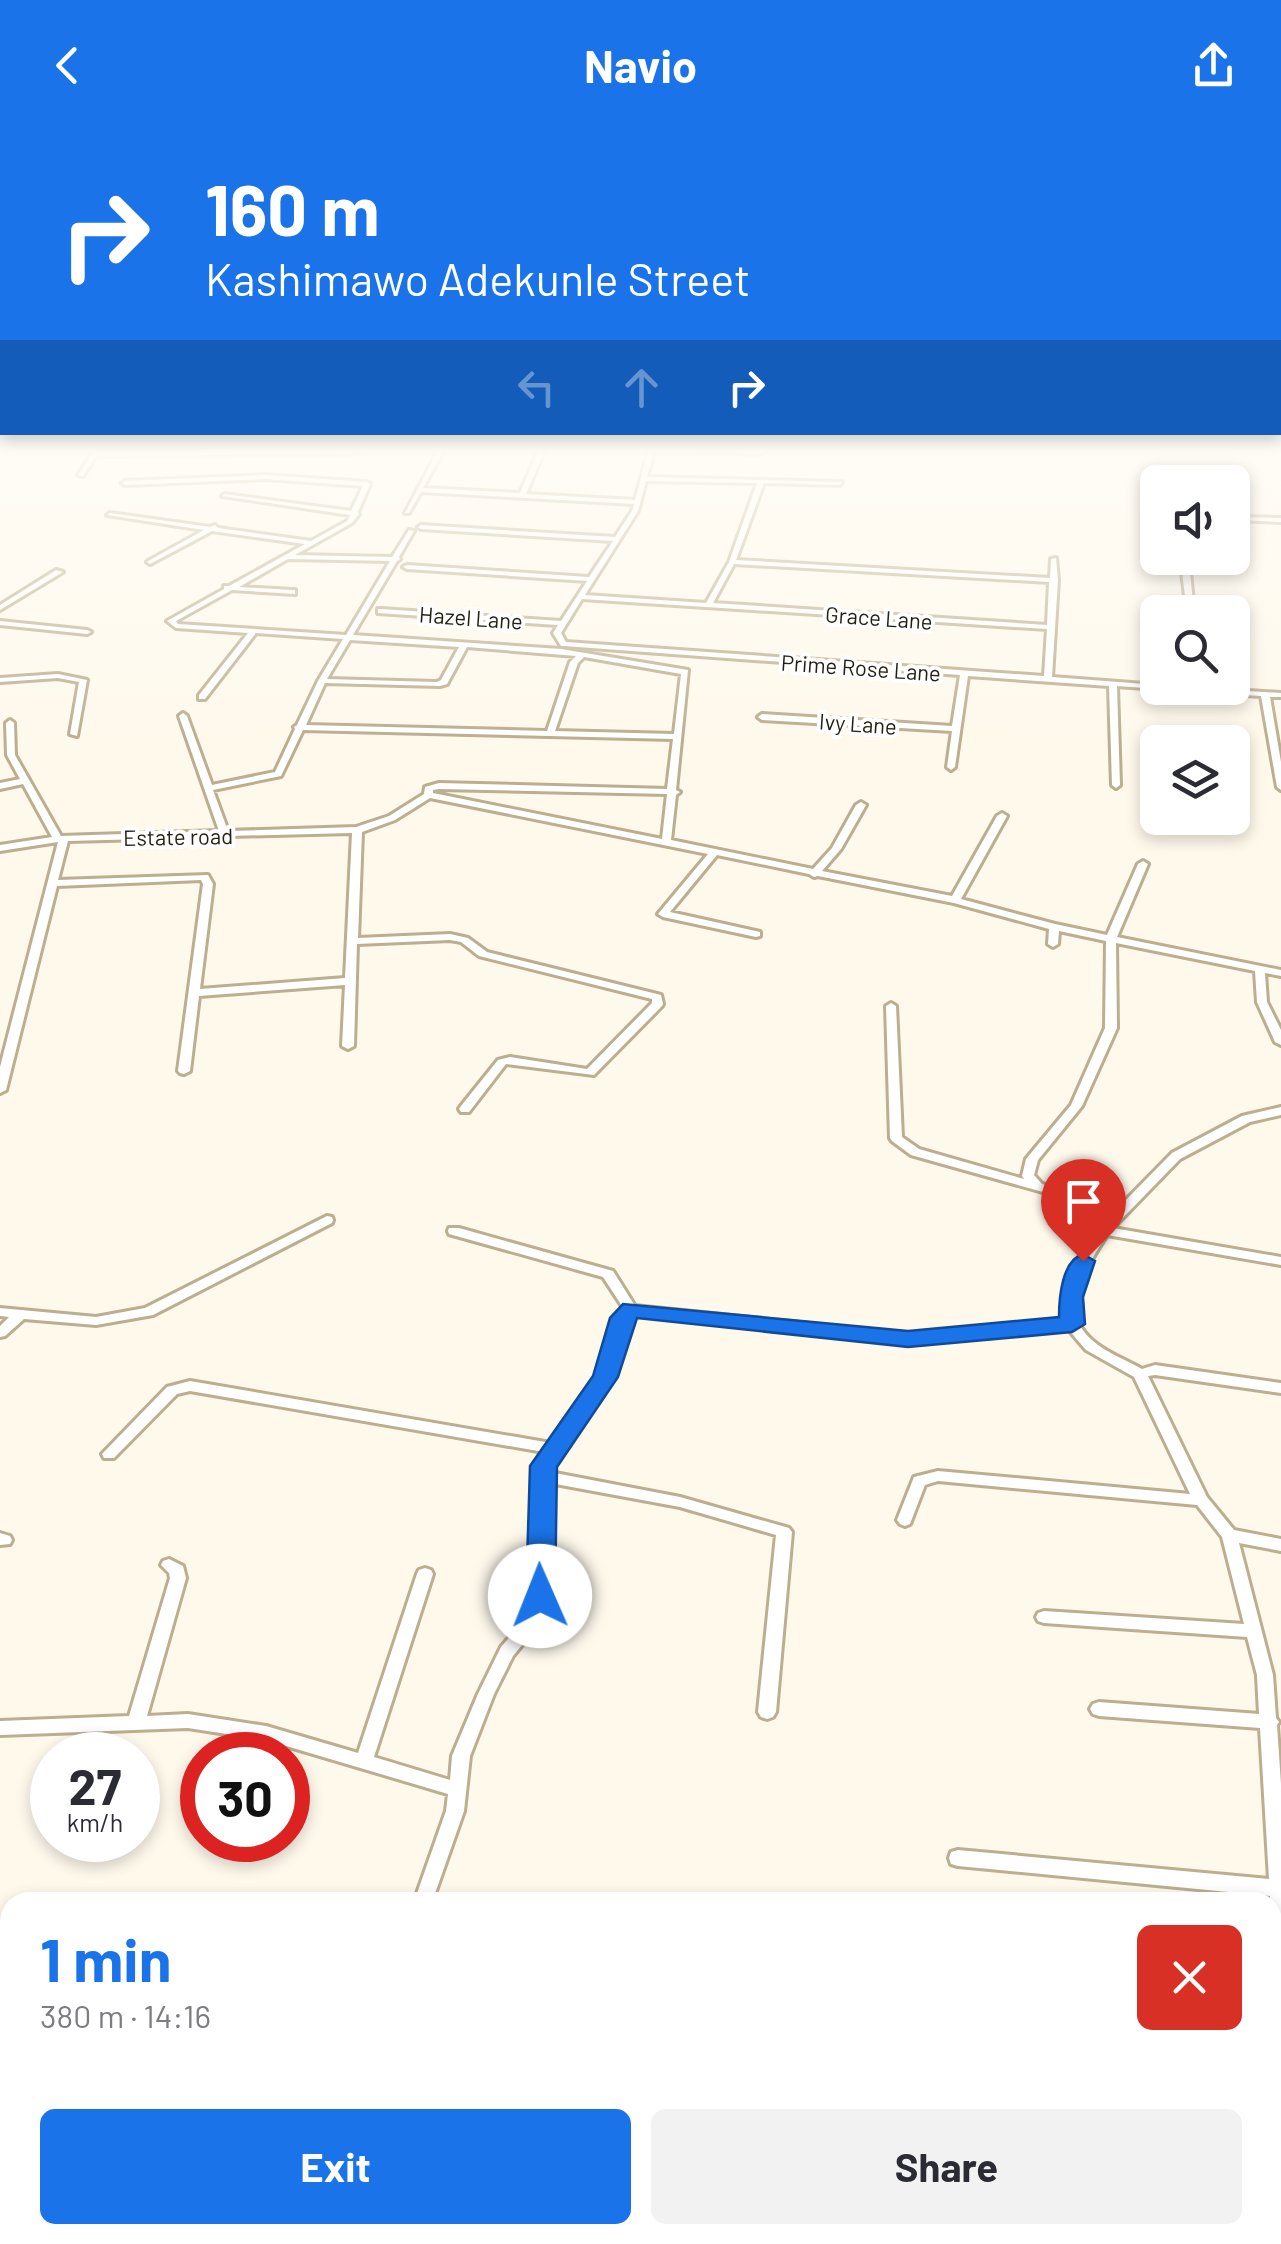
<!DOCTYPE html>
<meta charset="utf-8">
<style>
:root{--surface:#fff;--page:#f2f2f3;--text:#2b2b33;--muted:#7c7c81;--accent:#1a73e8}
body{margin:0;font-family:Barlow,sans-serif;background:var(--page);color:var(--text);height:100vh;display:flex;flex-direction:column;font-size:38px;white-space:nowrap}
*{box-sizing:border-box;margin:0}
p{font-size:32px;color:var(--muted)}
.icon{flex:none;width:55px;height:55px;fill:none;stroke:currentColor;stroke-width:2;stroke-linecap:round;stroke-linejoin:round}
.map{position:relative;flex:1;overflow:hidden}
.panel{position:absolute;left:0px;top:1762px;width:1282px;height:352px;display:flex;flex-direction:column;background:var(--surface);border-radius:30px 30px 0 0;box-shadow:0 5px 15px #0003}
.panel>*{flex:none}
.banner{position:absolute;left:0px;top:0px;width:1282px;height:305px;box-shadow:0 5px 15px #0003;background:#1a73e8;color:#fff;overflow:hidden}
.fabs{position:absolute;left:1140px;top:335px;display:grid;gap:20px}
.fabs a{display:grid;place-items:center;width:110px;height:110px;border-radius:15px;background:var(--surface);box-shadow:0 5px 15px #0003;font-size:50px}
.speed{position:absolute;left:30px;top:1602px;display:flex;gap:20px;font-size:50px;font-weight:700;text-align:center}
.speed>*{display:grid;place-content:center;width:130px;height:130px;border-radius:50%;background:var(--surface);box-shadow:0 5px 15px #0003;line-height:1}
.speed small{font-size:25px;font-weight:400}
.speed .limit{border:15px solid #d22;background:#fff;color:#111}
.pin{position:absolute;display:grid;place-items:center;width:85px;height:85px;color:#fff;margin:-102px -42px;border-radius:50% 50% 50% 0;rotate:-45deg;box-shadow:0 0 10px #0007}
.pin .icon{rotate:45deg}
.me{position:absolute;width:110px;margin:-55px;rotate:359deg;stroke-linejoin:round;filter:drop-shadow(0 0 8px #0008)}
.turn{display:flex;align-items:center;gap:35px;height:210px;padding:0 40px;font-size:45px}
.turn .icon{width:130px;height:130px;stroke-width:2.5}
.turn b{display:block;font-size:70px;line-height:85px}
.lanes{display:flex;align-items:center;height:95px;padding:0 40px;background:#0003;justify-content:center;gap:50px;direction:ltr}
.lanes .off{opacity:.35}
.round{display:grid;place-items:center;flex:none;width:105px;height:105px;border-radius:15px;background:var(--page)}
.headline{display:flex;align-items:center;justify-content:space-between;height:170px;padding:0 40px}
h1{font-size:60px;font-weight:700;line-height:75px;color:var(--accent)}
.button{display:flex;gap:20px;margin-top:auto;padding:20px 40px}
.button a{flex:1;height:115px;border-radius:15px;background:var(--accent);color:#fff;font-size:40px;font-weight:700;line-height:115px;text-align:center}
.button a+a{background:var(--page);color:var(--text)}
header{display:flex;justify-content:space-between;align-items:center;height:130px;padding:0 40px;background:var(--accent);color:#fff;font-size:45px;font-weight:700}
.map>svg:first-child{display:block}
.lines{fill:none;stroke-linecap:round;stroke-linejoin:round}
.minor-casing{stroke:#bcae8f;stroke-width:6}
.minor{fill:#fff;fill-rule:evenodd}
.route{fill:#1a73e8;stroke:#114b97;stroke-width:2.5}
.labels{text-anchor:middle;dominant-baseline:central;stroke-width:8;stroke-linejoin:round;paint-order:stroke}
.far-street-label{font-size:22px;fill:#241f13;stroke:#fff}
</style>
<header><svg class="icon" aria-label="back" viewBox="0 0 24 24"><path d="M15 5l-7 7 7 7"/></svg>Navio<svg class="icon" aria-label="share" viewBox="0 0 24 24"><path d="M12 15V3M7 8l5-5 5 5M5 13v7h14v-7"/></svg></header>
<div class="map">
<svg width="1281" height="2114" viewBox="0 0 1281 2114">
<rect width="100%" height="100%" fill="#fff9ec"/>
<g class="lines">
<defs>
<g id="minor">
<path d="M368 315H375L367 322 348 324 96 326 83 346 78 345 98 315 101 317 98 322 348 320 363 319Z"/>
<path d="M441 315H447L423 358 520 363 541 315H547L526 364 635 370 650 315H656L655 318 759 320 760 315H766L764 322 761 324 654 322 647 347 842 352 840 355 764 353 736 430 1050 448 1051 429 1056 428 1058 450 1052 547 1158 555V558H1162L1158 559 1117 556 1120 655 1116 658 1112 655 1109 556 968 546 955 637 951 640 947 637 952 601 762 590 758 587 762 584 952 596 960 545 564 516H561L553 503 558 495 378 483V479H381L561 491 587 451 407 439 403 437 407 435 589 447 613 411 421 399 418 397 421 395 615 407 632 381 634 374 421 362 409 383H405ZM646 351 757 353 729 432 706 473 585 465 638 381ZM734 434 1049 452 1047 495 713 473ZM582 469 1047 499 1044 546 566 512 561 503Z"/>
<path d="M265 345 367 352 370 354 358 382 359 384 352 393 295 425 392 427 409 400 414 401 399 427 400 429 397 431 353 505 561 519 688 540 676 660 680 662 676 665 671 710 813 739 832 718 856 675 861 672 866 675 841 719 822 741 952 766 997 686 1002 683 1007 686 961 769 1055 794 1107 805 1138 734 1143 731 1148 734 1117 807 1281 840V846L1265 843 1267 872 1281 900V915L1275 912 1257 872 1255 841 1116 813 1117 898 1082 976 1038 1030 1034 1045 1042 1054 1120 1076 1172 1023 1242 986 1281 977V985L1250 992 1180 1029 1113 1098 1281 1127V1135L1107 1105C1091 1129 1070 1162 1079 1193 1081 1199 1088 1207 1093 1211 1107 1223 1126 1230 1142 1239L1155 1235 1281 1253V1263L1155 1245 1148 1246 1207 1367 1234 1400 1281 1409V1421L1239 1413 1273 1545 1276 1588 1279 1592 1277 1595 1281 1654V1799L1274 1797 1272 1772H1270V1766L958 1736 951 1734 949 1728 951 1722 958 1720 1269 1749 1260 1598 1099 1586 1093 1584 1090 1579 1093 1574 1099 1572 1259 1584 1257 1545 1247 1507 1044 1493 1038 1491 1036 1487 1038 1483 1044 1481 1244 1494 1222 1407 1197 1375 938 1351 925 1355 910 1394 905 1396 900 1394 897 1390 914 1347 938 1341 1190 1364 1134 1247 1086 1220 1068 1199 908 1214 634 1185 629 1190 612 1247 550 1336V1342L680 1367 789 1398 792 1402 776 1582 773 1587 767 1589 761 1587 758 1582 776 1405 680 1377 550 1353 548 1466 539 1494 513 1526 494 1564 470 1626 464 1681 432 1772H414L446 1681 448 1664 266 1610 188 1598 0 1605V1591L129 1586 170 1448 169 1443 161 1435 163 1431 169 1429 183 1436 186 1448 147 1586 188 1584 266 1596 358 1623 417 1444 419 1440 425 1438 431 1440 433 1444 374 1627 450 1650 452 1626 478 1564 501 1517 526 1488 532 1466 535 1349 533 1346 536 1335 544 1322 190 1261 177 1264 114 1328H104L102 1324 167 1257 190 1251 551 1313 598 1246 616 1188 624 1179 603 1147 449 1104 448 1101 449 1098H459L613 1141 635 1176 908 1204 1065 1190C1065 1182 1063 1173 1065 1166 1070 1134 1092 1105 1114 1082L911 1025 892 1011 890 1008 886 876 891 873 896 876 902 1007 919 1019 1024 1049 1022 1046 1026 1029 1071 975 1105 898 1106 811 1059 801 1058 814 1053 817 1048 814 1049 799 954 773 818 746 814 747 809 744 717 725 670 782 760 802V806L756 807 663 787 658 784 708 724 430 668 395 690 362 702 358 808 450 804 468 808 487 822 661 865 663 874 662 876 594 945 506 934 469 982H461L459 979 461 976 498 930 510 927 587 939 652 873V869L479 826 461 812 450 810 357 814 354 916 348 919 342 916 345 855 199 866 190 941 184 944 180 943 178 941 203 754 201 750 57 756 6 960 0 963V937L58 712 0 721V715L52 707 23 654 0 659V653L20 649 7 625 6 593 10 590 14 593 15 625 61 706 219 701 179 586 183 583 187 586 212 655 275 642 295 599 294 597 297 595 318 551 343 509 256 503 205 569H199V565L248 503 176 498 167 491 224 459V456H229L305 414 212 401 150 434 147 432 148 431 204 400 107 385 110 383 210 397 215 395 218 398 311 411 347 391 350 385 222 366 225 364 351 381 363 356 265 349 125 355 122 353 125 351ZM288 429 390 431 346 505 178 494 176 491 232 460 295 464V460H292L239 457ZM350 510 459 517 441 550 437 552 327 549ZM467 517 576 526 570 532 547 601 306 595 325 553 440 556 447 554ZM584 527 681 544 674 604 555 601 578 533ZM303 600 673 609 667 659 439 653 425 657 424 664 389 686 356 697 228 701 213 660 281 646ZM439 659 667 664 662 709 433 663V660ZM352 703 345 848 200 859 213 754 208 745 58 750 68 711 221 707 225 709 229 706Z"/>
<path d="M1238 387 1281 388V392L1236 390V388Z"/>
<path d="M56 440 63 442 0 480V475Z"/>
<path d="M1186 440 1190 442 1194 482H1187L1182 442Z"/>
<path d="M0 491 87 500 91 502 87 504 0 495Z"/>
<path d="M58 544 87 550 77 606 70 604 79 552 58 548 0 552V548Z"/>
<path d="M1163 558H1199L1281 563V567H1270L1281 632V660L1277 657 1261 566 1167 560Z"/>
<path d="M327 1086 332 1087 333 1090 332 1093 153 1185 96 1195 24 1189 5 1206 0 1207V1196L9 1187 0 1186V1178L96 1187 145 1178Z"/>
<path d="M0 1403 10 1406 12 1410 10 1414 0 1415Z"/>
<path d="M0 1797 10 1798V1816L0 1815Z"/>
<rect x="1272" y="1998" width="9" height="20"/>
<path d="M133 2105H158L154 2114H129Z"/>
<path d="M559 2105H581L578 2114H556Z"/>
</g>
</defs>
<use href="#minor" class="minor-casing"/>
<use href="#minor" class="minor"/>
</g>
<linearGradient id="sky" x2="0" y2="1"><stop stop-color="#83bedf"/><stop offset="0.52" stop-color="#fffcf6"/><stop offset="1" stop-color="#fffcf6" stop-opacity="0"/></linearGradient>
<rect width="1281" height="611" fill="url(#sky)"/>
<path class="route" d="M1083 1124 1095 1131 1083 1167 1085 1194 1072 1202 908 1217 637 1188 618 1247 557 1337 555 1466 551 1474H530L526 1466 530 1336 593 1246 610 1188 623 1174 908 1201 1059 1187C1059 1168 1062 1130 1083 1124Z"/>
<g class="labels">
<g class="far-street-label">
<text transform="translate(471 487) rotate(4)">Hazel Lane</text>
<text transform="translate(879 487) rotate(4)">Grace Lane</text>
<text transform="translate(861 537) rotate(4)">Prime Rose Lane</text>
<text transform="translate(858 593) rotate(4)">Ivy Lane</text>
<text transform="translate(178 706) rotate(-1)">Estate road</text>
</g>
</g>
</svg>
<div class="fabs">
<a><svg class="icon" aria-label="sound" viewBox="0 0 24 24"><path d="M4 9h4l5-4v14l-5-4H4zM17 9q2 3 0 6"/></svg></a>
<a><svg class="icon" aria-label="search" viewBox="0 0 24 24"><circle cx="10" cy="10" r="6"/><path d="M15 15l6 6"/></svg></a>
<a><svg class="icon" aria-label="layers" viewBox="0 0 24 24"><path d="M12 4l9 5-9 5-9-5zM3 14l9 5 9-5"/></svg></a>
</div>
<div class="speed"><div>27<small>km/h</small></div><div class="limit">30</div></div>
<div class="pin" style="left:1083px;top:1131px;background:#d93025"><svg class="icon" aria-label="arrive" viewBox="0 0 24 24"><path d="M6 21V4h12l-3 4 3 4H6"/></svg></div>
<svg class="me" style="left:540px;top:1466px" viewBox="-20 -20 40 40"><circle r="19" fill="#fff"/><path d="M0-13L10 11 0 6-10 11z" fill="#1a73e8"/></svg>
<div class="banner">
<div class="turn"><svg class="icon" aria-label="right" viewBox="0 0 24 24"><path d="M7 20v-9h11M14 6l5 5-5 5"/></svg><div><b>160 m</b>Kashimawo Adekunle Street</div></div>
<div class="lanes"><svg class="icon off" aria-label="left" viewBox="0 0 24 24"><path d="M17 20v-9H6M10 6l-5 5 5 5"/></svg><svg class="icon off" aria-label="ahead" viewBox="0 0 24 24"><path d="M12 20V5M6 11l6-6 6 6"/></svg><svg class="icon" aria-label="right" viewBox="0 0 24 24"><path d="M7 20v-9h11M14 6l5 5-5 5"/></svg></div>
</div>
<section class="panel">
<div class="headline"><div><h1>1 min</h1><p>380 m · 14:16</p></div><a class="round" style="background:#d93025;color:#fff"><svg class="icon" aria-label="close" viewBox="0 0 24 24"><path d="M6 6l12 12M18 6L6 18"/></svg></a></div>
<div class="button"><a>Exit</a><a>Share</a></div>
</section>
</div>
